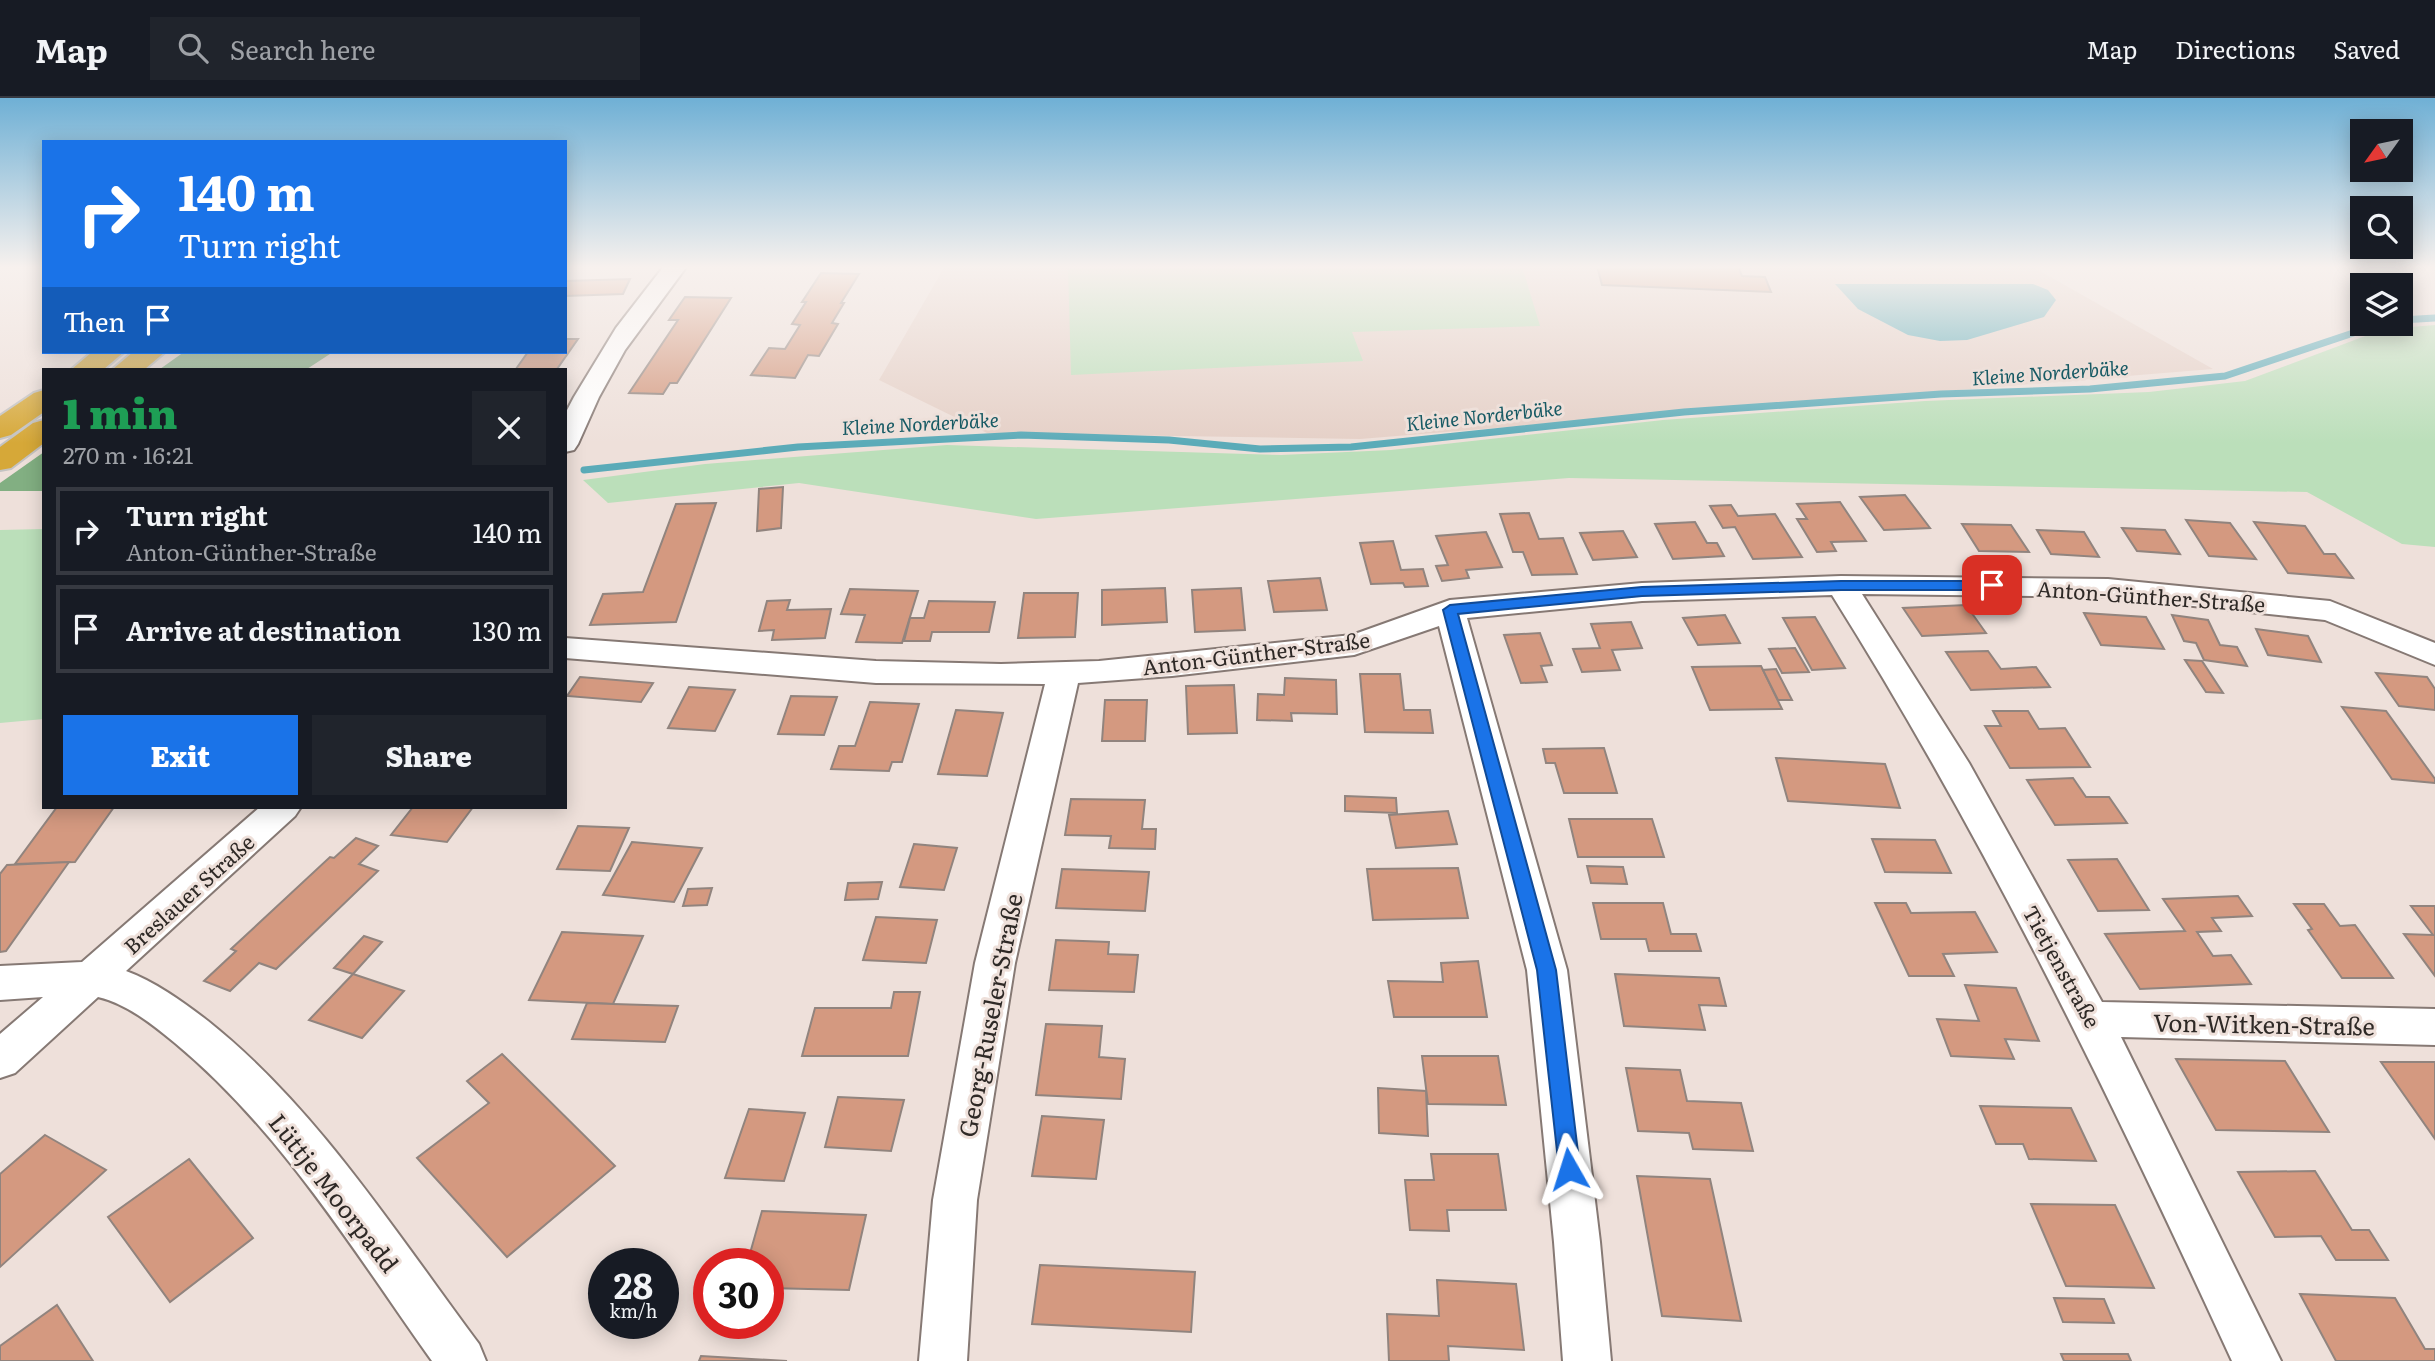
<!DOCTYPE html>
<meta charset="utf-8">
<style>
:root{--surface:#171b24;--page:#20242c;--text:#f1f3f6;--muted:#9ea1a6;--line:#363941;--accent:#1a73e8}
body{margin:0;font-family:Literata,serif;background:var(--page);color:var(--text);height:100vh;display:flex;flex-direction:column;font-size:26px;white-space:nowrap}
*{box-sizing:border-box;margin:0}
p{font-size:23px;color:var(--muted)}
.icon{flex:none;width:38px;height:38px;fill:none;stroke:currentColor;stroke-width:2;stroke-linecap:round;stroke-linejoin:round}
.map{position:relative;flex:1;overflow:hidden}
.sheet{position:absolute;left:42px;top:270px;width:525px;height:441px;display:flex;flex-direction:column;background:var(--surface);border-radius:0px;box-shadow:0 4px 18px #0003}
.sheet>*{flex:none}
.banner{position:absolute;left:42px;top:42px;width:525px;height:214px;border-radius:0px;box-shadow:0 4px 18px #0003;background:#1a73e8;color:#fff;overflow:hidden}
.needle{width:46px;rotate:237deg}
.tools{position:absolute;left:2350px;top:21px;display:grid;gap:14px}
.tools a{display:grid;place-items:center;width:63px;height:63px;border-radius:0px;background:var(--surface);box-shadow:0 4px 18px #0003;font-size:35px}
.speed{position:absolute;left:588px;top:1150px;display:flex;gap:14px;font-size:35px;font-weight:700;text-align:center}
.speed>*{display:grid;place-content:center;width:91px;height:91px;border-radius:50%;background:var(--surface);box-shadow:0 4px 18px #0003;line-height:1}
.speed small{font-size:18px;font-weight:400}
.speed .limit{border:10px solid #d22;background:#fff;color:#111}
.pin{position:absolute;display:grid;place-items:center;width:60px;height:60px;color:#fff;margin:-30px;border-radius:14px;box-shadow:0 4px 10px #0006}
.me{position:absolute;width:77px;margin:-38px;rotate:354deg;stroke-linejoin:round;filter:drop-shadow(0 0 5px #0008)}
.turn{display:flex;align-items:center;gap:24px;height:147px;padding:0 21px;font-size:32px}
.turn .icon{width:91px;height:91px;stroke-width:2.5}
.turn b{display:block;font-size:49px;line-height:60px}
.then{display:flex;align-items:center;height:66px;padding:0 21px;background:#0003;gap:14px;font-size:26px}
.round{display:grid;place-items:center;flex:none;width:74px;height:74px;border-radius:0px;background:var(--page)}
.head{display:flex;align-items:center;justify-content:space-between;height:119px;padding:0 21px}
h1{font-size:42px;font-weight:800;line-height:52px;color:#1e9e55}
.action{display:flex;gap:14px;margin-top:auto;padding:14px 21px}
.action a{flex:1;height:80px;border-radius:0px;background:var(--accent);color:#fff;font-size:28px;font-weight:800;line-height:80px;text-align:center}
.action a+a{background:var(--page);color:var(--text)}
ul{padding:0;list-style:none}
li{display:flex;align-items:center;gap:21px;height:88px;margin:0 14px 10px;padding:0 7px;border:4px solid var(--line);border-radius:0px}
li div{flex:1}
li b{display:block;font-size:26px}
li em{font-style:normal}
header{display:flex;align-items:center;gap:42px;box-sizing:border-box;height:98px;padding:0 35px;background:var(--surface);border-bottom:2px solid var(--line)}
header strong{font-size:33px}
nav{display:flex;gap:38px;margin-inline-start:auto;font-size:24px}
.search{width:490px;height:63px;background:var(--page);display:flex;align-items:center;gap:18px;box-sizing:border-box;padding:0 24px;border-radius:0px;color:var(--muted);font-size:26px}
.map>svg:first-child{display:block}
.built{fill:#e5d0c7}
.green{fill:#bbdfba}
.forest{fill:#82af82}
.water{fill:#5babb8}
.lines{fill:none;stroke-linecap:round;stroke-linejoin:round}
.stream{stroke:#5babb8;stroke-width:7}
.building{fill:#d49980;stroke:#91847e;stroke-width:2}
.minor-casing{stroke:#867974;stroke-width:4}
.highway-casing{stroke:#c4c3c2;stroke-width:4}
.minor{fill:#fff;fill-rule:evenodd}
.highway{fill:#d6a838;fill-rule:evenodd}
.route{fill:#1a73e8;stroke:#114b97;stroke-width:2}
.labels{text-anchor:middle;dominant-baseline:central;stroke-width:6;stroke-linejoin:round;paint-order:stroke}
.far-water-label{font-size:19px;font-style:italic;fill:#175a64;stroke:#eee0da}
.street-label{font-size:21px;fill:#2e2926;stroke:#eee0da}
.near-street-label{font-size:24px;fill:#2e2926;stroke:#eee0da}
</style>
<header>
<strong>Map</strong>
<div class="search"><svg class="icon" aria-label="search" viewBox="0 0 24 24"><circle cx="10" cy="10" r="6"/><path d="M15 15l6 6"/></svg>Search here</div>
<nav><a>Map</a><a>Directions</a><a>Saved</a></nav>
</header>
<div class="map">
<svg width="2435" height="1263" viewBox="0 0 2435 1263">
<rect width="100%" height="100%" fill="#eee0da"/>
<path class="built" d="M945 168H2031L2213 271 1360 341 987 335 879 282Z"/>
<g class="green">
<path d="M1068 168H1522L1540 228 1352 234 1363 263 1071 277Z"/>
<path d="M2435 227V449L2402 446 2307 394 1569 380 1036 421 799 385 608 405 583 382 705 366 947 347 1281 357 1391 352 1663 322 1925 303 2149 294 2245 283 2368 237 2399 230Z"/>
<path d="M44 431V621L0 625V432Z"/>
</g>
<g class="forest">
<path d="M184 254H333L307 271H160Z"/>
<path d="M44 354V393H0V385Z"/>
</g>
<path class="water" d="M1835 186H2033L2048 192 2056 202 2044 219 1967 242 1940 243 1908 237 1858 211Z"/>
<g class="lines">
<g class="stream">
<path d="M2401 222 2435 220"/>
<path d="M584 372 798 349 1021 337 1169 342 1260 351 1351 349 1684 314 1941 296 2090 291 2225 278 2380 226"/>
</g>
</g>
<g class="building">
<path d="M1597 168H1738L1742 178 1765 179 1771 194 1602 187Z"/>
<path d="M821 175 859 176 841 205H844L832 225 838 226 819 258 808 257 795 280 751 277 769 250 785 251 800 227 792 226 806 204H802Z"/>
<path d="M630 181 623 196 565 198V183Z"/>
<path d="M685 199 731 200 677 285H670L663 296 629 295 678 222H669Z"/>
<path d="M565 241H578L557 271H516L528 254H565Z"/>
<path d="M783 389 781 430 757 433 759 391Z"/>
<path d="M1905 397 1930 430 1884 432 1860 399Z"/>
<path d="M1840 404 1866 443 1831 444 1836 453 1817 454 1797 421H1807L1797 406Z"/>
<path d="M716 405 676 524 590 527 603 496 643 494 676 406Z"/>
<path d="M1731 407 1738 418 1775 416 1802 459 1753 461 1735 429 1723 430 1710 408Z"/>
<path d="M1529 415 1539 441 1563 440 1577 476 1532 477 1523 454H1513L1500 416Z"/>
<path d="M2186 422 2230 425 2256 461 2209 458Z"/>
<path d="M1695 424 1707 445H1717L1724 458 1673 461 1655 426Z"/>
<path d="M2254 424 2305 428 2324 456H2335L2353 480 2288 475Z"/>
<path d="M1962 426 2011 427 2029 454 1979 453Z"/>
<path d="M2122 430 2165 432 2180 456 2137 453Z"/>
<path d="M2037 432 2084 434 2099 459 2051 456Z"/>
<path d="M1623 433 1637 459 1593 462 1580 435Z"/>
<path d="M1486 434 1502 469 1466 472 1469 480 1442 483 1436 468 1448 467 1436 438Z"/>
<path d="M1393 443 1401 472 1423 471 1428 488 1405 489 1403 485 1371 486 1360 445Z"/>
<path d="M1320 480 1327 512 1274 514 1268 483Z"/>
<path d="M1165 490 1167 524 1102 527V492Z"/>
<path d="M1241 490 1245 532 1195 534 1192 492Z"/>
<path d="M850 491 918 493 902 545 856 544 865 517 841 516Z"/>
<path d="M1024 495H1078L1075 539 1018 540Z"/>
<path d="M790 502 787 512 831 511 825 540 772 542 774 532 759 533 767 503Z"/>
<path d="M929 503 995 504 989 534H932L930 543H904L910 520H924Z"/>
<path d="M1966 507 1986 535 1922 538 1903 510Z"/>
<path d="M2084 515 2146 519 2164 551 2101 547Z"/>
<path d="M1725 517 1740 545 1698 547 1683 520Z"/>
<path d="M2172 517 2208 522 2220 547 2237 549 2247 568 2204 562 2196 545 2184 543Z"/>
<path d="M1815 519 1845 570 1812 572 1783 520Z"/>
<path d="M1631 524 1642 550 1612 552 1620 572 1582 574 1573 551 1600 550 1591 526Z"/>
<path d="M2256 531 2308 538 2321 564 2268 557Z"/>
<path d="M1540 535 1552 567 1541 568 1547 584 1521 585 1504 537Z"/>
<path d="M1795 550 1809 574 1782 575 1769 551Z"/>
<path d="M1988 553 2001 571 2036 569 2050 589 1971 592 1946 554Z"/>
<path d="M2185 562 2202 563 2223 595 2206 594Z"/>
<path d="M1761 568 1782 611 1710 612 1692 569Z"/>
<path d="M1776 571 1792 602H1778L1763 572Z"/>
<path d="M2376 575 2427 579 2435 591V612L2399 608Z"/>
<path d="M1360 576H1400L1404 612H1430L1433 635 1365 634Z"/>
<path d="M580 579 653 585 641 604 567 598Z"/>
<path d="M1285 580 1336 582 1337 616 1291 615 1292 623 1257 622 1258 596 1284 597Z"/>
<path d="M1234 587 1237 635 1188 636 1186 588Z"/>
<path d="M689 589 735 592 715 633 668 630Z"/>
<path d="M791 598 837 599 824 637 778 636Z"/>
<path d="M1105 602H1147L1145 643H1102Z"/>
<path d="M870 604 919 606 902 664H892L889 673 831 671 839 648H855Z"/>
<path d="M2342 609 2386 613 2435 681V685L2392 681Z"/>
<path d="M956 612 1003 615 987 678 938 676Z"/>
<path d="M1993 613H2028L2039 631 2065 630 2090 669 2010 670 1985 628H2001Z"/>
<path d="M1604 650 1617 695H1564L1555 665H1546L1543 651Z"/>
<path d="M1776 660 1885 666 1900 710 1788 703Z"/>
<path d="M2073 680 2086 699H2109L2127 725 2055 727 2027 682Z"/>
<path d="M1345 698 1396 700 1397 715 1345 713Z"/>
<path d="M1071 701 1145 702 1142 731H1156L1155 751 1109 750 1111 738 1065 737Z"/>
<path d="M57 709H114L75 764 15 766Z"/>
<path d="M413 709H473L447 744 391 737Z"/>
<path d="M1448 713 1457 746 1396 750 1389 717Z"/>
<path d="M1569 721H1652L1664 759H1578Z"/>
<path d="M578 728 629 730 610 773 557 771Z"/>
<path d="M356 740 378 748 359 766 378 773 276 871 259 865 230 893 204 883 236 853 231 851 330 759 334 760Z"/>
<path d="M1872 741 1935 742 1951 775 1885 774Z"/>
<path d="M632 744 702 750 674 804 603 797Z"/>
<path d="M914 746 957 750 944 792 900 789Z"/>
<path d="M2117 761 2149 812 2098 813 2068 762Z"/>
<path d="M69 764 6 853 0 854V776L7 767Z"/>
<path d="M1587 768 1623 769 1627 786 1591 785Z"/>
<path d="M1458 770 1468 820 1373 822 1367 771Z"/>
<path d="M1062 771 1149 774 1145 813 1056 810Z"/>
<path d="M882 784 878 801 845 802 848 785Z"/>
<path d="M712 790 707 807 683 808 688 791Z"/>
<path d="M2238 798 2252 818 2212 820 2221 833 2197 834 2213 858 2231 857 2251 886 2140 891 2105 836 2185 833 2163 801Z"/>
<path d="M1593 805H1663L1671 836H1696L1701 853H1649L1646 841H1601Z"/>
<path d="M1875 805H1906L1911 815 1975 814 1997 854 1943 856 1954 878H1909Z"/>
<path d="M2294 806H2324L2340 828 2355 827 2393 880H2342L2308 832 2312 831Z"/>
<path d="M2411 808H2435V878L2404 836 2433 837Z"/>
<path d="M876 819 937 822 926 865 863 862Z"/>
<path d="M562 834 643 838 613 906 529 902Z"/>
<path d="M364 838 382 844 353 876 334 870Z"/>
<path d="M1056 842 1109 844 1108 856 1138 857 1134 894 1049 892Z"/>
<path d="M1478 863 1487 919H1394L1388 883 1443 884 1441 865Z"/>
<path d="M353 876 404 893 362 940 309 922Z"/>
<path d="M1615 876 1719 880 1726 908 1699 907 1705 932 1624 928Z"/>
<path d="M1965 887 2016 890 2039 943 2005 941 2014 961 1951 958 1937 921 1979 923Z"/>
<path d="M894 894H920L908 958H802L815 910H891Z"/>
<path d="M587 905 613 906 678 908 665 944 572 941Z"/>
<path d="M1046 926 1102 928 1099 959 1125 961 1121 1001 1036 997Z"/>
<path d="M502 956 615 1068 507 1159 417 1060 489 1005 467 983Z"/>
<path d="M1422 958H1498L1506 1007 1428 1006Z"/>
<path d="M2176 961 2285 963 2329 1034 2216 1032Z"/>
<path d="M2381 964H2435V1041Z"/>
<path d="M1626 970 1680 972 1687 1003 1741 1005 1753 1053 1693 1051 1689 1035 1638 1033Z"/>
<path d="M1378 990 1426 993 1428 1038 1379 1035Z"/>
<path d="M838 999 904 1002 891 1053 825 1049Z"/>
<path d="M1980 1008 2071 1010 2096 1063 2029 1061 2023 1046H1996Z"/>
<path d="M749 1011 805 1015 784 1083 725 1080Z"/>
<path d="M1042 1018 1104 1022 1096 1081 1032 1078Z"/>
<path d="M45 1037 106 1072 0 1169V1076Z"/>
<path d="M1431 1056H1498L1506 1112H1447L1449 1133 1410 1132 1405 1082H1434Z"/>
<path d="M189 1061 253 1140 170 1204 108 1119Z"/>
<path d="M2315 1073 2352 1132H2369L2388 1162H2336L2321 1138 2275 1139 2238 1074Z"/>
<path d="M1637 1078 1710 1081 1741 1223 1662 1218Z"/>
<path d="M2031 1106 2115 1107 2154 1190 2066 1188Z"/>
<path d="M762 1113 866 1117 849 1192 768 1190V1166H747Z"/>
<path d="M1040 1167 1195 1174 1191 1234 1032 1226Z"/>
<path d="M1437 1182 1516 1186 1524 1252 1448 1248 1449 1263H1389L1387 1216 1439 1218Z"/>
<path d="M2300 1196 2395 1200 2425 1251H2435V1263H2336Z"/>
<path d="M2054 1200 2104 1201 2114 1225 2063 1224Z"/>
<path d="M57 1207 93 1263H0V1248Z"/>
<path d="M2061 1256H2128L2131 1263H2064Z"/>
<path d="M701 1258 787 1263H699Z"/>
</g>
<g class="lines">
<defs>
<g id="minor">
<path d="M664 168H687L625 252 599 299 578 346 574 352 565 354V316L574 299 616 230Z"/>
<path d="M1841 478 2108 481 2330 503 2435 545V567L2325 522 2108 499 1862 496 1969 665 2102 904 2435 911V947L2121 939 2281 1263H2232C2111 1000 1986 742 1832 497L1642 503 1467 520 1567 872 1600 1144 1611 1263H1563L1554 1144 1527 872 1439 528 1354 557 1172 578 1078 585 1015 865 977 1102 967 1263H919L933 1102 975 865 1045 586 876 585 565 560V540L876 563 1001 566 1099 563 1352 537 1450 502 1642 485Z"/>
<path d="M260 709H301L295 718 126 873C156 884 183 904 208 923 317 1010 396 1135 479 1246L486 1263H432C353 1152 281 1033 175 945 152 926 127 906 98 899L15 975 0 980V936L43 899 0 902V868L82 864Z"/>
</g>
<g id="highway">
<path d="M92 254H124L104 271H72Z"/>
<path d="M133 254H165L145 271H113Z"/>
<path d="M44 292V314L11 337 0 340V318L34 295Z"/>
<path d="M44 322V345L11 370 0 372V349L33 325Z"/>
</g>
</defs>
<use href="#minor" class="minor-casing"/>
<use href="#highway" class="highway-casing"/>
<use href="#minor" class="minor"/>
<use href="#highway" class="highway"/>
</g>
<linearGradient id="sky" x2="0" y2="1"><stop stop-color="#6fb0d5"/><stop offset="0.49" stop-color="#f7f1ee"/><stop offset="1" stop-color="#f7f1ee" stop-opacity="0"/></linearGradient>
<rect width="2435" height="345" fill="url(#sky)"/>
<path class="route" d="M1841 483H1992L1999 487 1992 492H1841L1642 498 1458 516 1556 872 1580 1071 1577 1078 1569 1081 1562 1078 1559 1071 1537 872 1443 512 1450 507 1642 489Z"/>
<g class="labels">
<g class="far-water-label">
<text transform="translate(2050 274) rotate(-4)">Kleine Norderbäke</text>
<text transform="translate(1484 317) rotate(-6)">Kleine Norderbäke</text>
<text transform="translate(920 325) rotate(-3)">Kleine Norderbäke</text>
</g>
<g class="street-label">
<text transform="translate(2151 497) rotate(4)">Anton-Günther-Straße</text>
<text transform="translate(1256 554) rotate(-7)">Anton-Günther-Straße</text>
<text transform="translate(188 795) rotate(-42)">Breslauer Straße</text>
<text transform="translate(2063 868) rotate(61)">Tietjenstraße</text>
</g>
<g class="near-street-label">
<text transform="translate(989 917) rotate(-79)">Georg-Ruseler-Straße</text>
<text transform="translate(2264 925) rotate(1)">Von-Witken-Straße</text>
<text transform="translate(335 1094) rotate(52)">Lüttje Moorpadd</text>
</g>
</g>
</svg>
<div class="tools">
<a><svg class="needle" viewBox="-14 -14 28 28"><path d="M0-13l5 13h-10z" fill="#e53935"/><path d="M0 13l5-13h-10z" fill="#9ea1a6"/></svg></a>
<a><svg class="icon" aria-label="search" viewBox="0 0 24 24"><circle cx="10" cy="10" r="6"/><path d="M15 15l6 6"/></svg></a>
<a><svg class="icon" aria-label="layers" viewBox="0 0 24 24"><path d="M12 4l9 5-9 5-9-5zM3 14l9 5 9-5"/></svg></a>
</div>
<div class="speed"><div>28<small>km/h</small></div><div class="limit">30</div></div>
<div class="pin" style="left:1992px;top:487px;background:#d93025"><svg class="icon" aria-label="arrive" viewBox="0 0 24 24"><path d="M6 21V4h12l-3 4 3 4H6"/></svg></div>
<svg class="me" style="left:1569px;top:1071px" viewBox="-20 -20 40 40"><path d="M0-17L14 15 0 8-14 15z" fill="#1a73e8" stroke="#fff" stroke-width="4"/></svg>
<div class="banner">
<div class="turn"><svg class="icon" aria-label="right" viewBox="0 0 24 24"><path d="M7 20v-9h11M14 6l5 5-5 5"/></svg><div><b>140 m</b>Turn right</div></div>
<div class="then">Then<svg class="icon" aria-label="arrive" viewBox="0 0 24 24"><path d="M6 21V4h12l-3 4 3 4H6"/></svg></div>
</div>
<section class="sheet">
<div class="head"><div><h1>1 min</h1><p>270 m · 16:21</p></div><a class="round"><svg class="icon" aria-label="close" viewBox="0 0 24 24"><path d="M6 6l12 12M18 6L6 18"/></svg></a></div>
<ul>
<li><svg class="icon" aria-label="right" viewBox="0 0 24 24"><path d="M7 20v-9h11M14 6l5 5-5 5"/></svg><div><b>Turn right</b><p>Anton-Günther-Straße</p></div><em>140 m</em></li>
<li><svg class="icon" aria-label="arrive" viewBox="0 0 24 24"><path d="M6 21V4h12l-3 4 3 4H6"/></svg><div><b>Arrive at destination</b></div><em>130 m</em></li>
</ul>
<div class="action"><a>Exit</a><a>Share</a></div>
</section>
</div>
